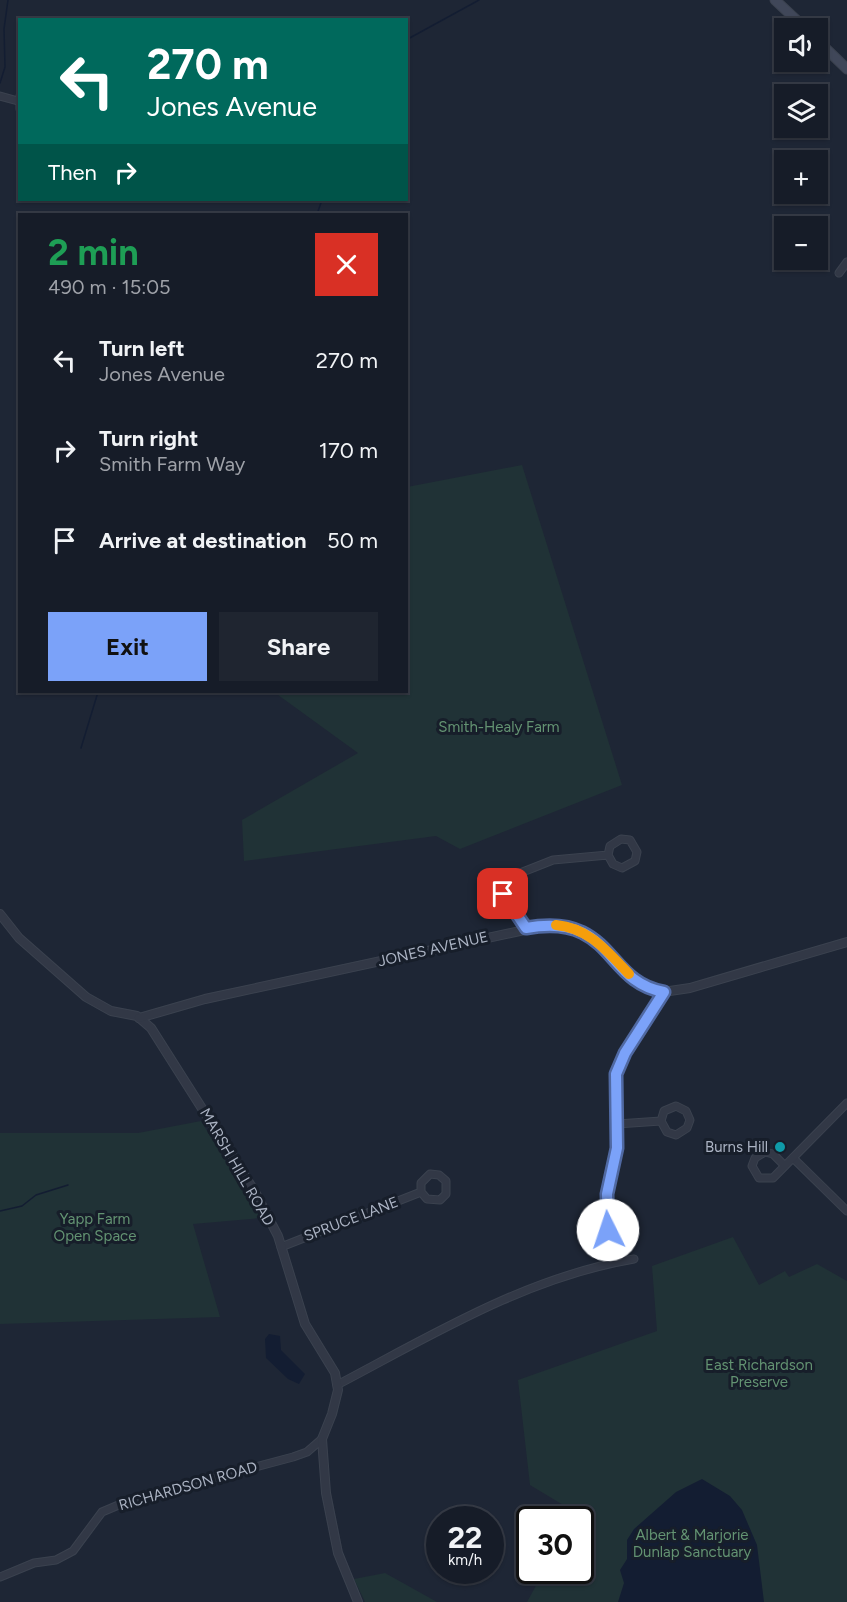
<!DOCTYPE html>
<meta charset="utf-8">
<style>
:root{--surface:#161c28;--page:#1f2530;--text:#f1f3f6;--muted:#9ea1a8;--line:#353a45;--accent:#7ba2f9}
body{margin:0;font-family:Figtree,sans-serif;background:var(--page);color:var(--text);height:100vh;display:flex;flex-direction:column;font-size:22px;white-space:nowrap}
*{box-sizing:border-box;margin:0}
p{font-size:20px;color:var(--muted)}
.icon{flex:none;width:33px;height:33px;fill:none;stroke:currentColor;stroke-width:2;stroke-linecap:round;stroke-linejoin:round}
.map{position:relative;flex:1;overflow:hidden}
.side{position:absolute;left:18px;top:213px;width:390px;height:480px;display:flex;flex-direction:column;background:var(--surface);border-radius:0px;box-shadow:0 2px 4px #0004,0 0 0 2px var(--line)}
.side>*{flex:none}
.hud{position:absolute;left:18px;top:18px;width:390px;height:183px;border-radius:0px;box-shadow:0 2px 4px #0004,0 0 0 2px var(--line);background:#00695c;color:#fff;overflow:hidden}
.controls{position:absolute;left:774px;top:18px;display:grid;gap:12px}
.controls a{display:grid;place-items:center;width:54px;height:54px;border-radius:0px;background:var(--surface);box-shadow:0 2px 4px #0004,0 0 0 2px var(--line);font-size:30px}
.speed{position:absolute;left:426px;top:1506px;display:flex;gap:12px;font-size:30px;font-weight:700;text-align:center}
.speed>*{display:grid;place-content:center;width:78px;height:78px;border-radius:50%;background:var(--surface);box-shadow:0 2px 4px #0004,0 0 0 2px var(--line);line-height:1}
.speed small{font-size:15px;font-weight:400}
.speed .limit{border:3px solid #111;border-radius:9px;background:#fff;color:#111}
.pin{position:absolute;display:grid;place-items:center;width:51px;height:51px;color:#fff;margin:-26px;border-radius:12px;box-shadow:0 3px 9px #0006}
.me{position:absolute;width:66px;margin:-33px;rotate:356deg;stroke-linejoin:round;filter:drop-shadow(0 0 4px #0008)}
.turn{display:flex;align-items:center;gap:21px;height:126px;padding:0 30px;font-size:27px}
.turn .icon{width:78px;height:78px;stroke-width:2.5}
.turn b{display:block;font-size:42px;line-height:51px}
.then{display:flex;align-items:center;height:57px;padding:0 30px;background:#0003;gap:12px;font-size:22px}
.round{display:grid;place-items:center;flex:none;width:63px;height:63px;border-radius:0px;background:var(--page)}
.overview{display:flex;align-items:center;justify-content:space-between;height:102px;padding:0 30px}
h1{font-size:36px;font-weight:700;line-height:45px;color:#1e9e55}
.cta{display:flex;gap:12px;margin-top:auto;padding:12px 30px}
.cta a{flex:1;height:69px;border-radius:0px;background:var(--accent);color:#111;font-size:24px;font-weight:700;line-height:69px;text-align:center}
.cta a+a{background:var(--page);color:var(--text)}
ul{padding:0;list-style:none}
li{display:flex;align-items:center;gap:18px;height:90px;padding:0 30px}
li div{flex:1}
li b{display:block;font-size:22px}
li em{font-style:normal}
.map>svg:first-child{display:block}
.green{fill:#203236}
.water{fill:#131d32}
.lines{fill:none;stroke-linecap:round;stroke-linejoin:round}
.stream{stroke:#131d32;stroke-width:1.5}
.minor-casing{stroke:#3b424f;stroke-width:9}
.tertiary-casing{stroke:#3b424f;stroke-width:10}
.secondary-casing{stroke:#3b424f;stroke-width:11}
.minor{stroke:#323846;stroke-width:7}
.tertiary{stroke:#323846;stroke-width:8}
.secondary{stroke:#404759;stroke-width:9}
.route-casing{stroke:#5069a2;stroke-width:15}
.route{stroke:#7ba2f9;stroke-width:10}
.slow{stroke:#f59e0b;stroke-width:10}
.culture-dot{fill:#0f9aa8;stroke:#171e2a;stroke-width:2}
.labels{text-anchor:middle;dominant-baseline:central;stroke-width:6;stroke-linejoin:round;paint-order:stroke}
.park-label{font-size:15px;fill:#639372;stroke:#171e2a}
.street-label{font-size:15px;fill:#abb3c3;stroke:#171e2a}
.poi-label{font-size:15px;fill:#abb3c3;stroke:#171e2a;text-anchor:end}
</style>
<div class="map">
<svg width="847" height="1602" viewBox="0 0 847 1602">
<rect width="100%" height="100%" fill="#1e2635"/>
<g class="green">
<path d="M522 465 622 785 460 849 436 836 244 861 242 820 358 753 274 692H406L407 487Z"/>
<path d="M201 1121 261 1218 193 1224 220 1317 0 1324V1133H138Z"/>
<path d="M733 1237 759 1285 785 1271 789 1277 817 1264 847 1281V1602H527L544 1571 580 1570V1520L571 1519 575 1512 530 1485 518 1380 657 1331 652 1266Z"/>
<path d="M385 1573 437 1602H365L354 1579Z"/>
</g>
<g class="water">
<path d="M269 1334 280 1336 281 1350 305 1374 299 1384 288 1379 266 1358 265 1339Z"/>
<path d="M702 1479 730 1496 742 1510 757 1545 764 1602H618L624 1583 620 1570 627 1559V1540L634 1529 676 1492Z"/>
</g>
<g class="lines">
<g class="stream">
<path d="M406 40 479 0"/>
<path d="M0 83 5 67 4 29 8 0"/>
<path d="M317 214 322 200"/>
<path d="M81 748 98 692"/>
<path d="M0 1211 22 1206 36 1195 68 1185"/>
</g>
<defs>
<g id="minor">
<path d="M0 96 18 101"/>
<path d="M20 96V109"/>
<path d="M839 273 847 262"/>
<path d="M526 929 503 894 510 877 553 860 608 855 610 846 621 839 630 840 637 852 635 861 622 868 613 864 608 855"/>
<path d="M617 1124 661 1121 667 1132 676 1135 687 1128 690 1120 686 1111 676 1106 664 1111 661 1121"/>
<path d="M793 1158 847 1211"/>
<path d="M785 1166 773 1154 765 1152 755 1158 752 1166 759 1178H773L847 1103"/>
<path d="M281 1247 421 1192V1183L430 1174 439 1175 446 1181V1194L440 1200 427 1199 421 1192"/>
<path d="M611 1263 606 1205 617 1148V1074L625 1053 664 992"/>
<path d="M337 1385C432 1335 527 1277 634 1259"/>
<path d="M0 1577 34 1563 56 1560 73 1551 102 1512 128 1501 293 1457 307 1452 322 1439"/>
</g>
<g id="tertiary">
<path d="M0 914 19 938 86 997 111 1011 137 1016 151 1028 255 1192 278 1236 305 1324 335 1373 338 1390 332 1414 322 1439 326 1493 338 1553 358 1602"/>
<path d="M139 1018 205 999 548 925 570 926 588 935 645 987 663 992 690 988 847 942"/>
</g>
<g id="secondary">
<path d="M775 0 805 28"/>
<path d="M818 41 847 69"/>
</g>
</defs>
<use href="#minor" class="minor-casing"/>
<use href="#tertiary" class="tertiary-casing"/>
<use href="#secondary" class="secondary-casing"/>
<use href="#minor" class="minor"/>
<use href="#tertiary" class="tertiary"/>
<use href="#secondary" class="secondary"/>
</g>
<g class="lines">
<defs>
<path id="route" d="M503 894 526 928C614 912 604 982 664 992L625 1053 616 1074 617 1148 607 1194 608 1230"/>
</defs>
<use href="#route" class="route-casing"/>
<use href="#route" class="route"/>
<path class="slow" d="M556 925C589 928 607 951 629 974"/>
</g>
<circle class="culture-dot" cx="780" cy="1147" r="6"/>
<g class="labels">
<g class="park-label">
<text x="499" y="727">Smith-Healy Farm</text>
<text x="95" y="1219">Yapp Farm<tspan x="95" dy="17">Open Space</tspan></text>
<text x="759" y="1365">East Richardson<tspan x="759" dy="17">Preserve</tspan></text>
<text x="692" y="1535">Albert &amp; Marjorie<tspan x="692" dy="17">Dunlap Sanctuary</tspan></text>
</g>
<g class="street-label">
<text transform="translate(433 949) rotate(-13)">JONES AVENUE</text>
<text transform="translate(237 1167) rotate(60)">MARSH HILL ROAD</text>
<text transform="translate(351 1219) rotate(-21)">SPRUCE LANE</text>
<text transform="translate(188 1486) rotate(-16)">RICHARDSON ROAD</text>
</g>
<g class="poi-label">
<text x="768" y="1147">Burns Hill</text>
</g>
</g>
</svg>
<div class="controls">
<a><svg class="icon" aria-label="sound" viewBox="0 0 24 24"><path d="M4 9h4l5-4v14l-5-4H4zM17 9q2 3 0 6"/></svg></a>
<a><svg class="icon" aria-label="layers" viewBox="0 0 24 24"><path d="M12 4l9 5-9 5-9-5zM3 14l9 5 9-5"/></svg></a>
<a>+</a>
<a>−</a>
</div>
<div class="speed"><div>22<small>km/h</small></div><div class="limit">30</div></div>
<div class="pin" style="left:503px;top:894px;background:#d93025"><svg class="icon" aria-label="arrive" viewBox="0 0 24 24"><path d="M6 21V4h12l-3 4 3 4H6"/></svg></div>
<svg class="me" style="left:608px;top:1230px" viewBox="-20 -20 40 40"><circle r="19" fill="#fff"/><path d="M0-13L10 11 0 6-10 11z" fill="#7ba2f9"/></svg>
<div class="hud">
<div class="turn"><svg class="icon" aria-label="left" viewBox="0 0 24 24"><path d="M17 20v-9H6M10 6l-5 5 5 5"/></svg><div><b>270 m</b>Jones Avenue</div></div>
<div class="then">Then<svg class="icon" aria-label="right" viewBox="0 0 24 24"><path d="M7 20v-9h11M14 6l5 5-5 5"/></svg></div>
</div>
<section class="side">
<div class="overview"><div><h1>2 min</h1><p>490 m · 15:05</p></div><a class="round" style="background:#d93025;color:#fff"><svg class="icon" aria-label="close" viewBox="0 0 24 24"><path d="M6 6l12 12M18 6L6 18"/></svg></a></div>
<ul>
<li><svg class="icon" aria-label="left" viewBox="0 0 24 24"><path d="M17 20v-9H6M10 6l-5 5 5 5"/></svg><div><b>Turn left</b><p>Jones Avenue</p></div><em>270 m</em></li>
<li><svg class="icon" aria-label="right" viewBox="0 0 24 24"><path d="M7 20v-9h11M14 6l5 5-5 5"/></svg><div><b>Turn right</b><p>Smith Farm Way</p></div><em>170 m</em></li>
<li><svg class="icon" aria-label="arrive" viewBox="0 0 24 24"><path d="M6 21V4h12l-3 4 3 4H6"/></svg><div><b>Arrive at destination</b></div><em>50 m</em></li>
</ul>
<div class="cta"><a>Exit</a><a>Share</a></div>
</section>
</div>
